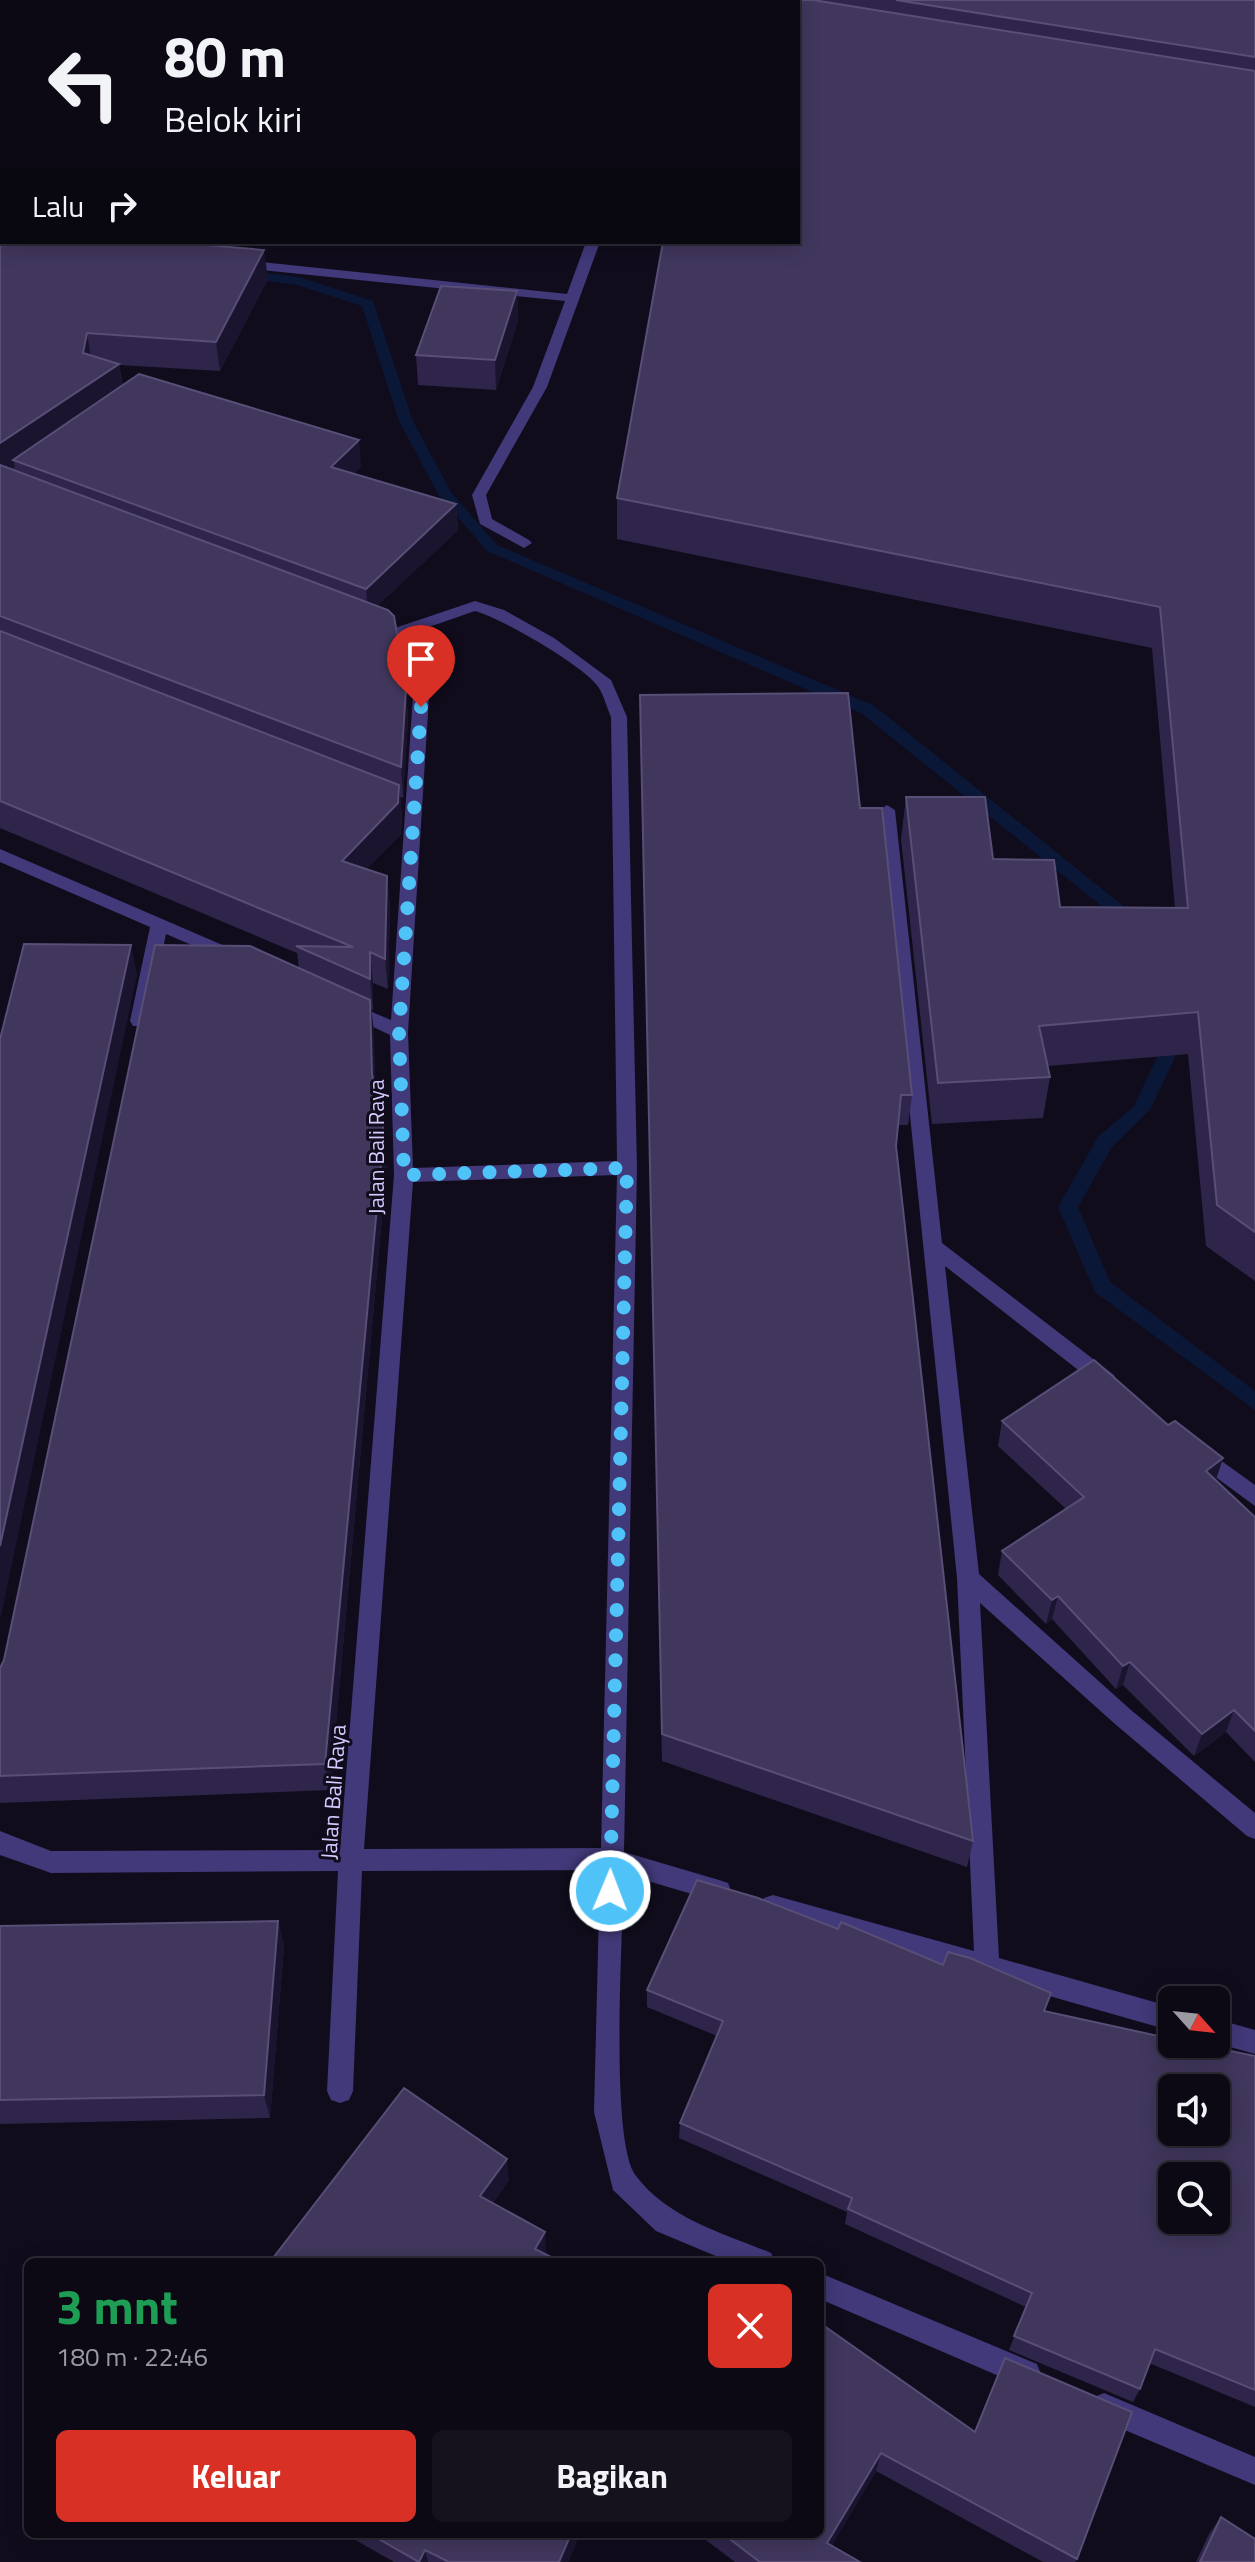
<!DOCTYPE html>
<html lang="id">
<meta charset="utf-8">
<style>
:root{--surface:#0c0915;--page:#15121e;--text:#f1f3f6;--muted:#9a9aa0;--line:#2c2a34;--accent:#d93025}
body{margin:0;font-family:"Titillium Web",sans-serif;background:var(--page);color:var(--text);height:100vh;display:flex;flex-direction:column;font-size:30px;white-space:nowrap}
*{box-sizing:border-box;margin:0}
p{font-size:26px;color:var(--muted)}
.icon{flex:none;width:44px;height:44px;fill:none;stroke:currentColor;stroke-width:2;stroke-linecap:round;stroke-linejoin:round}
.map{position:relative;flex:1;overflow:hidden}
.panel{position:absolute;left:24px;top:2258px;width:800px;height:280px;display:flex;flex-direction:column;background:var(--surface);border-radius:12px;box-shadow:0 4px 20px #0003,0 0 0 2px var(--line)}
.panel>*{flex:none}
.top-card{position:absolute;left:0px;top:0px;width:800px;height:244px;box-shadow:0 4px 20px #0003,0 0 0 2px var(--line);background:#0c0915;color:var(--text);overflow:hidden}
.needle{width:52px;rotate:117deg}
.controls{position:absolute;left:1158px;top:1986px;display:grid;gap:16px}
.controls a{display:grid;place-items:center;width:72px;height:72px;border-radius:12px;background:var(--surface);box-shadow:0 4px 20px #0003,0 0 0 2px var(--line);font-size:40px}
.pin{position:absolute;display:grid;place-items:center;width:68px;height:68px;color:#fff;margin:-82px -34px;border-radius:50% 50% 50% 0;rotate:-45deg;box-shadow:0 0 8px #0007}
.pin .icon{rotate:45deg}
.me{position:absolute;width:88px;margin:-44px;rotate:1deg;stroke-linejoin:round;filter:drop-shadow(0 0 6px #0008)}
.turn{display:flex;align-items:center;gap:28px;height:168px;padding:0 32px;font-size:36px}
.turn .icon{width:104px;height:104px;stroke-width:2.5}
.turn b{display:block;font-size:56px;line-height:68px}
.then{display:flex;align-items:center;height:76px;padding:0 32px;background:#0003;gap:16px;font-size:30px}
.round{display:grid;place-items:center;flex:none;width:84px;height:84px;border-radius:12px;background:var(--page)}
.summary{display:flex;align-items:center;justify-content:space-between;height:136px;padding:0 32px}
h1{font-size:48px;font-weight:700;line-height:60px;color:#1e9e55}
.button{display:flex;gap:16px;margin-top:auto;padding:16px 32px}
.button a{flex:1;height:92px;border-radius:12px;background:var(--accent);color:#fff;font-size:32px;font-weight:700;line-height:92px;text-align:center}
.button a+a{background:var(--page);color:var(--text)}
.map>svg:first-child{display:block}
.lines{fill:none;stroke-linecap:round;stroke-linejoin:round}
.stream{fill:#0b1737;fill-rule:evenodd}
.service{fill:#413979;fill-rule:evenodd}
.minor{fill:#413979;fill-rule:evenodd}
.wall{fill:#2f254a}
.shaded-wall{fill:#1b142f}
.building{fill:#41375d;stroke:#584e76;stroke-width:2;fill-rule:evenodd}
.route{stroke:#4fc3f7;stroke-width:14;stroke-dasharray:0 25.2}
.labels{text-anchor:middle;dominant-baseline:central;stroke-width:6;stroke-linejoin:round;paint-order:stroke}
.street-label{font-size:22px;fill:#d4cafd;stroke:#100c1c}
</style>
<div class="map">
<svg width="1255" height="2562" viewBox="0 0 1255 2562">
<rect width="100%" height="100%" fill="#100c1c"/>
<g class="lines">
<g class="stream">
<path d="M243 270 299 277 373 301 413 421 451 492 497 545 873 705 1142 921 1145 925 1142 929H1130L861 713 487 551 438 494 399 421 362 306 297 285 238 277V271Z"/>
<path d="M1170 1024 1179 1030 1177 1053 1150 1110 1112 1147 1078 1207 1110 1282 1255 1391V1410L1095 1292 1058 1207 1098 1137 1134 1106 1159 1053 1161 1030Z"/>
</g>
<g class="service">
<path d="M660 0H672L674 2H662Z"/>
<path d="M586 242H600L547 387 486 495 492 519 529 540 532 543 524 548 480 524 472 495 533 387 565 301 241 268 234 264 241 260 567 294Z"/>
</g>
<g class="minor">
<path d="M475 601 504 610 554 638 611 680 627 717 637 1168 624 1852 719 1880 728 1883 731 1891 728 1899 719 1902 624 1874C623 1927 609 2142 636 2176 669 2219 723 2233 771 2253L775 2262H730L656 2231 613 2190 594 2112 600 1870 362 1871 353 2091 349 2100 340 2103 331 2100 327 2091 338 1871 51 1873 0 1855V1831L51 1851 340 1850 394 1175 390 1035 342 1012 339 1008 348 1002 391 1020 414 681 401 647 378 630 386 625 395 628ZM475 611C501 618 586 667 599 688 604 696 607 708 611 717L617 1161 413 1168 408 1032 430 681 419 650 406 635ZM617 1175 601 1848 364 1849 413 1182Z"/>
<path d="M887 805 895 810 942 1243 1114 1375 1117 1381 1114 1387H1100L945 1266 979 1574 1131 1710 1255 1813V1839L1247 1836 1115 1724 980 1603 999 1958 1172 2007V2031L773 1917 764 1914 761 1906 764 1898 773 1895 974 1951 957 1578 879 810Z"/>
<path d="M0 849 241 953 244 957 235 963 229 961 166 934 148 1021 145 1026H133L130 1021 150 927 0 862Z"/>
<path d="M1198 1444 1255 1485V1506L1191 1459 1187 1453 1191 1447Z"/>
<path d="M1216 2019 1255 2030V2054L1216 2043Z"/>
<path d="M820 2273 1037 2364 1041 2374 1037 2384 1027 2388 820 2299Z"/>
<path d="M1104 2393 1255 2457V2485L1094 2417 1090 2407 1094 2397Z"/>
</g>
</g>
<g class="wall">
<path d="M0 0H465L464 2H2V123H0Z"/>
<path d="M756 0H1255V1281L1206 1246 1188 1054 1048 1066 1050 1077 1043 1118 932 1124 901 839 906 797 1060 907 1175 908 1152 648 617 539V498Z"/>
<path d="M0 227 268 279 220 371 119 365 123 385 361 466 353 474 456 504 458 530 377 606 406 689 408 720 403 798 400 797 402 816 401 834 366 869 387 876 390 907 388 989 373 983V1010L371 1009 374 1031 375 1089 387 1162 330 1790 0 1803V1668L299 968 297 953 0 828Z"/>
<path d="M517 291 518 321 496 390 418 385 416 355Z"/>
<path d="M640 695 860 808 912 1095 908 1125H898L896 1146 973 1841 967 1867 662 1761Z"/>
<path d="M1002 1421 1168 1425 1223 1458 1216 1480 1255 1517V1762L1226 1732 1194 1756 1123 1685 1116 1689 1052 1619 1046 1624 998 1575 1002 1551 1066 1509 998 1446Z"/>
<path d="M278 1921 284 1946 270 2118 0 2124V1926Z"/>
<path d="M647 1990 1045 2011 1255 2056V2407L1149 2363 1140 2389 1133 2402 1009 2350 1026 2307 845 2224 847 2212 679 2138 680 2123 717 2036 647 2007Z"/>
<path d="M820 2323 1077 2559 1075 2562H1043L876 2471 832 2545 860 2562H735L698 2534H820Z"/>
<path d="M1221 2517 1255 2562H1196L1209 2534Z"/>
<path d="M345 2534H580L568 2562H394Z"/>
</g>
<g class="shaded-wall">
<path d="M440 0H465L464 2H439Z"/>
<path d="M264 250 268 279 220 371 216 342Z"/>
<path d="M517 291 518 321 496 390 495 360Z"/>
<path d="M87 333 92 363 83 353Z"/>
<path d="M119 364 124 394 13 460 15 467 0 477V443Z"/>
<path d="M359 440 361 466 334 493 331 467Z"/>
<path d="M456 504 458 530 368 615 366 589Z"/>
<path d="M406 689 408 720 403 798 401 767Z"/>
<path d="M399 785 402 816 401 834 345 891 342 861Z"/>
<path d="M387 876 390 907 388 989 385 959Z"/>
<path d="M131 945 137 975 0 1620V1546Z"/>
<path d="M370 952 373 983V1010L370 979Z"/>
<path d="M370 1000 374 1031 375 1104 372 1074Z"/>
<path d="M384 1132 387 1162 330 1790 325 1764Z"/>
<path d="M1223 1458 1215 1482 1206 1471Z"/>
<path d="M1058 1596 1052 1619 1046 1624 1052 1600Z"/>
<path d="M1130 1662 1123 1685 1116 1689 1123 1666Z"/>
<path d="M1234 1710 1226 1732 1194 1756 1202 1734Z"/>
<path d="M278 1921 284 1946 270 2118 264 2095Z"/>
<path d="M507 2159 509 2181 482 2219 480 2196Z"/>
<path d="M545 2232 546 2254 542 2262 535 2249Z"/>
<path d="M881 2453 876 2471 823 2560 827 2543Z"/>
<path d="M571 2534H580L568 2562H559Z"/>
<path d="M425 2550 428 2562H419Z"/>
</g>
<g class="building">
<path d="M0 0H440L439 2H2V77H0Z"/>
<path d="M756 0H813L1255 71V1232L1217 1205 1198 1012 1039 1026 1050 1077 938 1083 906 797H985L993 859 1054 860 1060 907 1188 908 1160 607 617 498 663 242H798V2H755Z"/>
<path d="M896 0H1255V57Z"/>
<path d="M0 227H2V242H171L264 250 216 342 87 333 83 353 119 364 0 443Z"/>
<path d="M441 286 517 291 495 360 416 355Z"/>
<path d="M139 374 359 440 331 467 456 504 366 589 13 460Z"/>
<path d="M0 465 388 610 394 616 406 689 401 767 0 616Z"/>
<path d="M0 631 399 785 398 803 342 861 387 876 385 959 370 952V979L296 946 353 947 0 801Z"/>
<path d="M848 693 860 808H882L912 1095H901L896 1146 973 1841 662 1734 640 695Z"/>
<path d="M24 944 131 945 0 1546V1039Z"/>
<path d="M155 945 250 946 370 1000 372 1074 384 1132 325 1764 0 1776V1668L4 1660Z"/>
<path d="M1094 1360 1168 1425 1175 1421 1223 1458 1206 1471 1255 1517V1731L1234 1710 1202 1734 1130 1662 1123 1666 1058 1596 1052 1600 1002 1551 1084 1497 1002 1421Z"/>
<path d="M697 1880 758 1898 838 1929 841 1922 943 1965 948 1952 970 1958 1051 1993 1044 2011 1172 2039V2044H1197L1255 2056V2390L1155 2349 1140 2389 1014 2336 1032 2293 848 2209 852 2198 680 2123 723 2021 647 1990ZM1172 2088H1216V2132H1172ZM1172 2176H1216V2220H1172Z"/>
<path d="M278 1921 264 2095 0 2100V1926Z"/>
<path d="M404 2088 507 2159 480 2196 545 2232 535 2249 561 2262H270Z"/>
<path d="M820 2323 975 2432 1005 2358 1132 2412 1077 2559 881 2453 827 2543 860 2562H760L723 2534H820Z"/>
<path d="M1221 2517 1255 2539V2562H1200Z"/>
<path d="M370 2534H571L559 2562H449L425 2550 419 2562Z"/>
</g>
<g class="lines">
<path class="route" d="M421 707 399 1032 404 1175 627 1168 610 1891"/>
</g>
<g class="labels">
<g class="street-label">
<text transform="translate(376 1147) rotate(-90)">Jalan Bali Raya</text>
<text transform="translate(333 1792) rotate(-86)">Jalan Bali Raya</text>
</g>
</g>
</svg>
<div class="controls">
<a><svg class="needle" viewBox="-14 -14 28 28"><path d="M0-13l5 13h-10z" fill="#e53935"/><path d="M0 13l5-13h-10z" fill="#9a9aa0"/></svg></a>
<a><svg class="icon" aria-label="sound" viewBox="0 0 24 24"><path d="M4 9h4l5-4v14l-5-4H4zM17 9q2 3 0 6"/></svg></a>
<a><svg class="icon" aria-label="search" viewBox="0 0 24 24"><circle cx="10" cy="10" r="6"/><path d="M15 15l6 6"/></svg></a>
</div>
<div class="pin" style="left:421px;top:707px;background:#d93025"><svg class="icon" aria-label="arrive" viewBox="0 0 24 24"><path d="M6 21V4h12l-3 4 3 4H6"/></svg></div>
<svg class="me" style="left:610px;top:1891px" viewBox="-20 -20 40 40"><circle r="17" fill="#4fc3f7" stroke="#fff" stroke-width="3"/><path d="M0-11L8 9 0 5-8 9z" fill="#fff"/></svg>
<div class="top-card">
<div class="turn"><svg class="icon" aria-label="left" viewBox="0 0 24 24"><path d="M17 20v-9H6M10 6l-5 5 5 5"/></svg><div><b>80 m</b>Belok kiri</div></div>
<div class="then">Lalu<svg class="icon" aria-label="right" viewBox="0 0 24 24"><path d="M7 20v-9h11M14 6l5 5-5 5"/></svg></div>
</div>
<section class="panel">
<div class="summary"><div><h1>3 mnt</h1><p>180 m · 22:46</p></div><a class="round" style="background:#d93025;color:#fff"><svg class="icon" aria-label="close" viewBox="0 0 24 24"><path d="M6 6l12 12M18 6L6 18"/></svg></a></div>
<div class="button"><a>Keluar</a><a>Bagikan</a></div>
</section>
</div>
